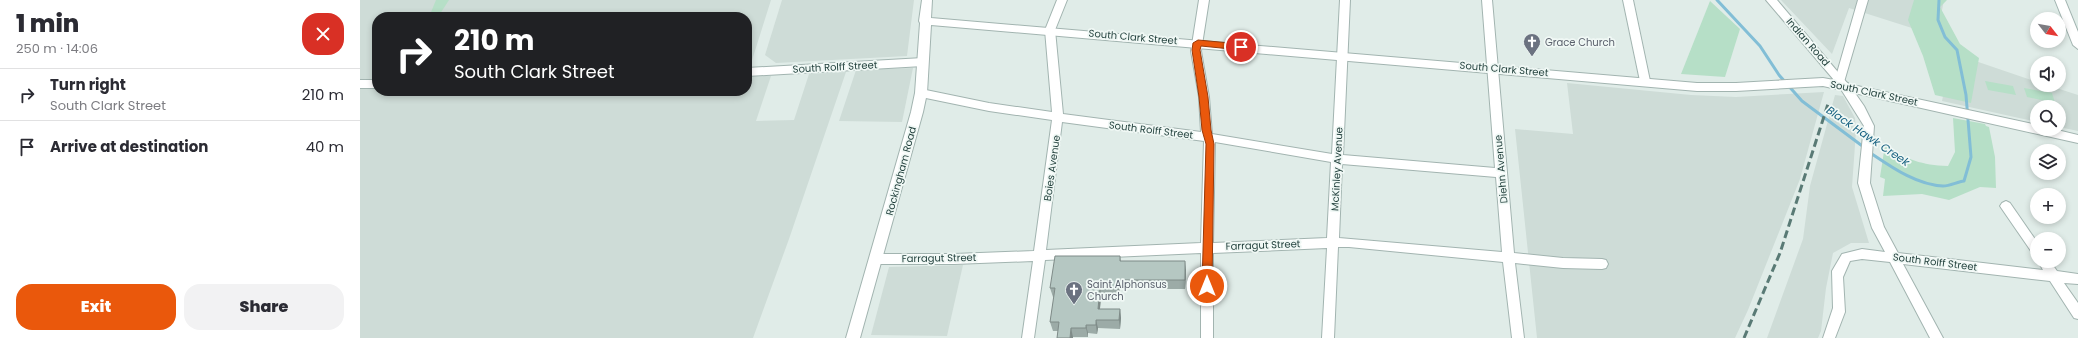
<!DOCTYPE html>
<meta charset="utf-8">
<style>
:root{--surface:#fff;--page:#f2f2f3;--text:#2b2b33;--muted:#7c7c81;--line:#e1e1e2;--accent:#ea580c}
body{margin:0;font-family:Poppins,sans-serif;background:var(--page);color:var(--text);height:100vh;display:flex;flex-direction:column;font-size:15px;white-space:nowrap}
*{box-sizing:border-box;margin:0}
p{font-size:13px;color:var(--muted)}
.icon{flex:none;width:22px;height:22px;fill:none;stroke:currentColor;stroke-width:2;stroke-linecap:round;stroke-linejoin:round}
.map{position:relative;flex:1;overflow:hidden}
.panel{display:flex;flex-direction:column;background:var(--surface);width:360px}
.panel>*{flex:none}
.banner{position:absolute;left:12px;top:12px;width:380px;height:84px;border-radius:16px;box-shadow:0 2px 6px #0003;background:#202124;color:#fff;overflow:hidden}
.needle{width:26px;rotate:121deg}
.fabs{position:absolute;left:1670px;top:12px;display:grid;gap:8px}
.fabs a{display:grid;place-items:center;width:36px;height:36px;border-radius:50%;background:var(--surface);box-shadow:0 2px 6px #0003;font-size:20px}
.pin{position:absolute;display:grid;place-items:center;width:34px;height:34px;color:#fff;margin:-17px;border:2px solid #fff;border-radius:50%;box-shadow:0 1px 4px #0007}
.me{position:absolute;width:44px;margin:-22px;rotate:0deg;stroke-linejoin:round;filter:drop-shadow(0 0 3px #0008)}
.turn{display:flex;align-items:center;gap:14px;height:84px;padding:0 16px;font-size:18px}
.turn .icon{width:52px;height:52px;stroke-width:2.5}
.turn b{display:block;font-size:28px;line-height:34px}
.round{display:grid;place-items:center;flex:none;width:42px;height:42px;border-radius:16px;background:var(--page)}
.summary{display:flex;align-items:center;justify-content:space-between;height:68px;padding:0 16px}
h1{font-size:24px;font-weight:800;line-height:30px}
.primary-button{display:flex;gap:8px;margin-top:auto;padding:8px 16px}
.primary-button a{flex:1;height:46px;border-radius:16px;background:var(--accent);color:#fff;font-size:16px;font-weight:800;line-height:46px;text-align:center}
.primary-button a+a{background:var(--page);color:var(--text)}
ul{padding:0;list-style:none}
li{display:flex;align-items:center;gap:12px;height:52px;padding:0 16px;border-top:1px solid var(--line)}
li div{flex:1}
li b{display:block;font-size:15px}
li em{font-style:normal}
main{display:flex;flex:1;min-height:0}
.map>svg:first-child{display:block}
.built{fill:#cedcd7;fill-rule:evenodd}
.green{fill:#b6dfc7}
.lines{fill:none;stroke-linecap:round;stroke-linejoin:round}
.stream{stroke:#82bed6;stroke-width:3}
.minor-casing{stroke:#a2b4b0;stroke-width:2}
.tertiary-casing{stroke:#a2b4b0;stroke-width:2}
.minor{fill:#fff;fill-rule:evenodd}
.tertiary{fill:#fff;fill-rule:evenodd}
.rail{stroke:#597a75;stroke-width:3;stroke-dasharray:8 4;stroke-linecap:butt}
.wall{fill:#9caba7}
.shaded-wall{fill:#7f8b88}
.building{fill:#b5c7c2;stroke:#7f8b88}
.route{fill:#ea580c;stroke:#983908}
.labels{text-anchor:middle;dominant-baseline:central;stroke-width:3.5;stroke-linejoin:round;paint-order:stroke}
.street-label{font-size:10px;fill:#1f3e3a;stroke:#f0f8f5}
.worship-label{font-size:10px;fill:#5b616d;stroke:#f0f8f5;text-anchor:start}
.water-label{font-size:11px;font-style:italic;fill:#145f7f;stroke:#f0f8f5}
</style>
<main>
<section class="panel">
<div class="summary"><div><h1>1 min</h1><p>250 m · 14:06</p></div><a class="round" style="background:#d93025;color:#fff"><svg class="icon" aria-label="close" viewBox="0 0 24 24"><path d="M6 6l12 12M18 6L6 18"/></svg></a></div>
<ul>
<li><svg class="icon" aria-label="right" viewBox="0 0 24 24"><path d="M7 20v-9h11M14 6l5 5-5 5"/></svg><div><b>Turn right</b><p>South Clark Street</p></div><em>210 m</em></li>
<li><svg class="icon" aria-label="arrive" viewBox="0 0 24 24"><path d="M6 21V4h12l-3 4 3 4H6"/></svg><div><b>Arrive at destination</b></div><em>40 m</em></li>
</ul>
<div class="primary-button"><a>Exit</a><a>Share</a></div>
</section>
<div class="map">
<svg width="1718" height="338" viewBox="0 0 1718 338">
<rect width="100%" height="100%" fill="#e0ece8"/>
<g class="built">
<path d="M0 0H411L387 76H411L396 121 434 120 449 74 486 72 429 239 393 338H0ZM17 17H387V91H17Z"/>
<path d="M422 0H554L547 56 416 63 405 55Z"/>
<path d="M1421 0H1584L1577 36 1489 8 1472 54Z"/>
<path d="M1592 53 1677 82V85H1687L1718 95V131L1699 127V107H1677V122L1582 101Z"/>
<path d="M553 68 542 122 479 121 496 70Z"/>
<path d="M1207 83 1331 95 1376 97 1464 92 1440 179 1388 310 1375 338H1177L1155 129 1213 134Z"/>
<path d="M1475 95 1483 96 1495 118 1496 131 1492 187 1509 243H1491L1473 253 1466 288 1461 331 1458 338H1407L1443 239 1450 186Z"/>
<path d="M603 265 587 336 511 335 529 267Z"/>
</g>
<g class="green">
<path d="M76 0H89L78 17H69Z"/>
<path d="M1554 0H1587L1580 7 1600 44 1619 58 1611 103 1575 95 1563 56 1548 20Z"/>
<path d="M1350 1 1380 29 1365 77 1321 74Z"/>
<path d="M1625 81 1653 86 1656 95 1628 90Z"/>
<path d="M1664 88 1692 93 1695 103 1667 97Z"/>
<path d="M1593 118 1625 124 1626 126 1629 127 1635 157 1636 188 1620 187 1589 200 1562 194 1523 196 1525 179 1520 177 1525 145C1548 160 1561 165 1588 166L1595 152Z"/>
</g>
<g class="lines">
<g class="stream">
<path d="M1357 0 1400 46 1419 75 1442 101 1505 148"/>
<path d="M1509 152C1530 166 1556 185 1583 186 1590 186 1597 182 1604 181L1611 157 1606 95 1597 50 1585 37 1578 20 1579 0"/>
</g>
<defs>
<g id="minor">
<path d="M697 0H707L695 30 703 114 841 132 839 97 831 51 839 0H849L841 51 849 97 852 134 972 154 980 0H990L983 155 1135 168 1122 0H1132L1154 253 1203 258 1242 259 1246 260 1248 264 1246 268 1242 269 1203 268 1155 263 1164 338H1152L1143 262 989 247H978L974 338H962L967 248 853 253V338H841V253L685 260 674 338H662L673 261 594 264H516L512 263 510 259 512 255 516 254H594L674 251 692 120 629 111 561 97 556 93 561 89 629 103 692 112 685 30ZM702 122 844 141 841 243 686 250ZM855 142 971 162 967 238 853 243ZM982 164 1136 177 1142 252 979 238Z"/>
<path d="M1263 0H1273L1290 81 1285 85 1280 81Z"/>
<path d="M1498 0H1508L1484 82 1488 83 1504 106 1514 126 1510 183 1524 227 1538 253 1683 270 1678 261H1690L1697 271 1718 274V284L1704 283 1718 303V319L1714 318 1690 281 1543 264 1583 338H1570L1530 262 1502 259 1490 261 1483 277 1485 312 1475 338H1463L1473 308 1472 271 1482 254 1502 249 1525 252 1512 228 1498 183 1504 126 1479 86 1480 84 1475 80Z"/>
<path d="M563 58 568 62 563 66 387 76V68Z"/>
<rect x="0" y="80" width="17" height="8"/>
<path d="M1646 201 1650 203 1677 242V256L1673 254 1642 209 1640 206 1642 203Z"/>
</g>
<g id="tertiary">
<path d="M562 0H572L571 18 1337 83H1376L1463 78 1474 80 1406 0H1417L1488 84 1677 125V129H1693L1718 135V143L1463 86 1376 91H1337L571 25 567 93 563 112 500 338H486L551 112 555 93 560 23 559 21Z"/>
<path d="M1695 0H1705L1718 32V49L1713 45Z"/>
</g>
</defs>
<use href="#minor" class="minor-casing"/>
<use href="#tertiary" class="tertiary-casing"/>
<use href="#minor" class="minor"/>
<use href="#tertiary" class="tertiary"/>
<path class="rail" d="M1384 338 1420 253 1468 104"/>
</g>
<path class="wall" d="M760 256 761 261 826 270 825 289H760L759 298 741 297 740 309H760L761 318 760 329 738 328 737 334 728 333V337H713V338H697L698 331H693L690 322 694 297H693L690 288Z"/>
<g class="shaded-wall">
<path d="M825 261 826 270 825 289Z"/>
<path d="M759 280 760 289 759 298 758 289Z"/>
<path d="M740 288 741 297 739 318 738 309Z"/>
<path d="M760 309 761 318 760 329 759 320Z"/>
<path d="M736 320 738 328 737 334 736 325Z"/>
<path d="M726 325 728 333V337L726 328Z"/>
<path d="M711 328 713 337V338H710Z"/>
</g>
<path class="building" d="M695 256H760V261H825V280H759L758 289 740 288 738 309H760L759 320H736V325H726V328H711L710 338H697L699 322H690L695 288H690Z"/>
<path class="route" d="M838 40 881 44 885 47 881 50 841 46 840 50 848 97 851 130 854 144 852 286 847 291 842 286 846 144 842 130 839 97 832 50 833 43Z"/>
<defs>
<symbol id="church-pin" viewBox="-11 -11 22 30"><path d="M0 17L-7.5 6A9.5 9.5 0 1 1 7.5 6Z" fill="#6b7280" stroke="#f0f8f5"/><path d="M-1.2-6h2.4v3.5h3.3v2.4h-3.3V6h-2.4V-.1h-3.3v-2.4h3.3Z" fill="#fff"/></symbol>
</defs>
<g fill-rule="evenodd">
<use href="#church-pin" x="1162" y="32" width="20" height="27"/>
<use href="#church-pin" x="704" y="280" width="20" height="27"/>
</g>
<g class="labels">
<g class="street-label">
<text transform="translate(773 37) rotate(5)">South Clark Street</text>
<text transform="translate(1448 42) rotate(49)">Indian Road</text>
<text transform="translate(475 67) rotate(-3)">South Rolff Street</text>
<text transform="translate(1144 69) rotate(5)">South Clark Street</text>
<text transform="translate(1514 93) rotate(12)">South Clark Street</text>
<text transform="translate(791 130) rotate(7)">South Rolff Street</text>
<text transform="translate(692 168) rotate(-82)">Boies Avenue</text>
<text transform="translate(977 169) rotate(-87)">McKinley Avenue</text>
<text transform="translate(1141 169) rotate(-95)">Diehn Avenue</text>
<text transform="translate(541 171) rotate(-75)">Rockingham Road</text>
<text transform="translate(903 245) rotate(-2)">Farragut Street</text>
<text transform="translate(579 258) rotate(-1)">Farragut Street</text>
<text transform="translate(1575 262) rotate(7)">South Rolff Street</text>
</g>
<g class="worship-label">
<text x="1185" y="42">Grace Church</text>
<text x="727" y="284">Saint Alphonsus<tspan x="727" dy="12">Church</tspan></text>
</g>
<g class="water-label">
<text transform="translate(1508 136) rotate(34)">Black Hawk Creek</text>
</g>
</g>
</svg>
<div class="fabs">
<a><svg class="needle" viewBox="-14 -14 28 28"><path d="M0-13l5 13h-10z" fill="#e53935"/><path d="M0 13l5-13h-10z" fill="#7c7c81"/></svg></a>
<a><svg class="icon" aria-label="sound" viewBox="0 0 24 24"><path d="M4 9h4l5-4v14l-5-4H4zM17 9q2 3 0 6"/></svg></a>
<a><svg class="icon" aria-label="search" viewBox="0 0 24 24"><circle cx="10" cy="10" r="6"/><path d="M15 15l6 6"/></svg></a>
<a><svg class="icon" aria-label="layers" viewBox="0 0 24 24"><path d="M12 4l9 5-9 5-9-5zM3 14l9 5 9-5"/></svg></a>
<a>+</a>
<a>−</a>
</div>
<div class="pin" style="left:881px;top:47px;background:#d93025"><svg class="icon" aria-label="arrive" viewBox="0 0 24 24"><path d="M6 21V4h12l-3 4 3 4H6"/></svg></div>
<svg class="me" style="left:847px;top:286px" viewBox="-20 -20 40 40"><circle r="17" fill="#ea580c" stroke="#fff" stroke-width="3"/><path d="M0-11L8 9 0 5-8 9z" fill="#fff"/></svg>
<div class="banner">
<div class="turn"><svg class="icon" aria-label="right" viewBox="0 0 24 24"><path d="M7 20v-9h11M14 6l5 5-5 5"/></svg><div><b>210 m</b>South Clark Street</div></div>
</div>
</div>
</main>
